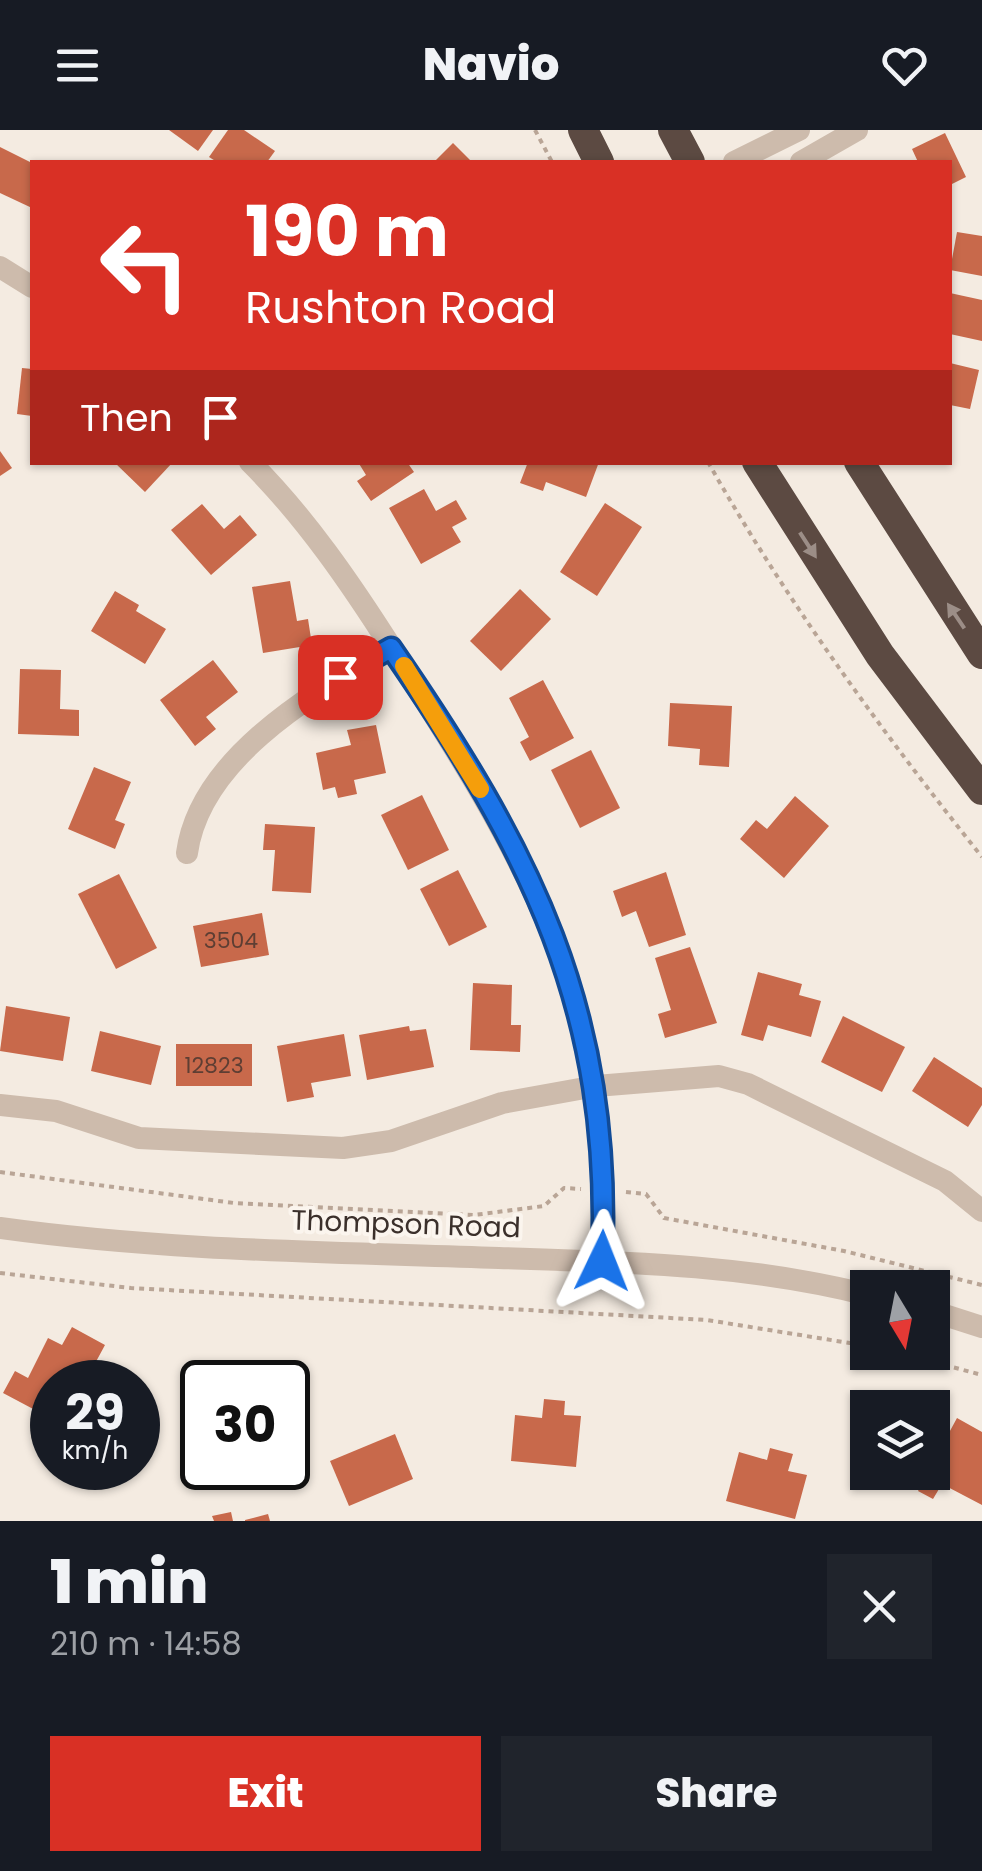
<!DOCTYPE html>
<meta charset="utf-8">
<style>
:root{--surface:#171b24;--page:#20242c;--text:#f1f3f6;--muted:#9ea1a6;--accent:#d93025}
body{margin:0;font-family:Poppins,sans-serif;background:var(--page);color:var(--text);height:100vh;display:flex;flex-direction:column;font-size:38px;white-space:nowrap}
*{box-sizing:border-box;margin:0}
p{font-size:32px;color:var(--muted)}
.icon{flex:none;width:55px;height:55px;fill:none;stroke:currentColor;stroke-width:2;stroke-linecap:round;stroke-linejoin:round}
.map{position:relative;height:1391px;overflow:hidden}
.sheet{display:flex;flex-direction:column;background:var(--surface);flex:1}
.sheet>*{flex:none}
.top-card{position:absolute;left:30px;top:30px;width:922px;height:305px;border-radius:0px;box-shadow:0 2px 8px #0004;background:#d93025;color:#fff;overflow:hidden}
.needle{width:65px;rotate:170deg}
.tools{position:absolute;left:850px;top:1140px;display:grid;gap:20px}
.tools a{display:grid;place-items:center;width:100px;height:100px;border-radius:0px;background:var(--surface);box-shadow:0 2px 8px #0004;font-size:50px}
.speed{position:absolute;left:30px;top:1230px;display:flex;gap:20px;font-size:50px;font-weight:700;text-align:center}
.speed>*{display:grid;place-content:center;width:130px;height:130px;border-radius:50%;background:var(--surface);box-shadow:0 2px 8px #0004;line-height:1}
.speed small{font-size:25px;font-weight:400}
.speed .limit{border:5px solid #111;border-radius:15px;background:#fff;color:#111}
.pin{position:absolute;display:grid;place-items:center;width:85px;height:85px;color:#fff;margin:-42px;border-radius:20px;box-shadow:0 5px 15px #0006}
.me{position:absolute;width:110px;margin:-55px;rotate:2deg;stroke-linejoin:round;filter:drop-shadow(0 0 8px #0008)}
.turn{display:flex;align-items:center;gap:35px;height:210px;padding:0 50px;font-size:45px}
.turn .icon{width:130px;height:130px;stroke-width:2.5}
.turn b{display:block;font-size:70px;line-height:85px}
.then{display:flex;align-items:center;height:95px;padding:0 50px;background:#0003;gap:20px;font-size:38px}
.round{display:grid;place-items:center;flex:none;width:105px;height:105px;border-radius:0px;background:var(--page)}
.summary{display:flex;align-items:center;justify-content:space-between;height:170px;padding:0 50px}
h1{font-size:60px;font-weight:800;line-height:75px}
.cta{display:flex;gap:20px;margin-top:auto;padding:20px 50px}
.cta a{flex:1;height:115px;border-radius:0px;background:var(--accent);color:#fff;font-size:40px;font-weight:800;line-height:115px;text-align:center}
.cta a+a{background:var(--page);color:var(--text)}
header{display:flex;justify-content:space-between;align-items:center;height:130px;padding:0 50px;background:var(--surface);font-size:45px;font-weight:800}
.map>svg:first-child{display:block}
.building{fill:#c8694b}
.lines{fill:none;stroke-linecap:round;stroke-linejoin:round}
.path{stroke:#b9a596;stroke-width:4;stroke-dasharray:5 5;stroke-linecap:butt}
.minor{stroke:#cdbbac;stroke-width:22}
.highway{stroke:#5c4a42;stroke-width:30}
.oneway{fill:#9c8e87}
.route-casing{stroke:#114b97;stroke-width:25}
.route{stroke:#1a73e8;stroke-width:18}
.slow{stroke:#f59e0b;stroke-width:18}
.labels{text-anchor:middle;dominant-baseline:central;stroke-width:8;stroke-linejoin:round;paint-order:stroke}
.number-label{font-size:22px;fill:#5e3e33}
.street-label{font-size:28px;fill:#3b302b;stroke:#fbf5ee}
</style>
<header><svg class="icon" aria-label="menu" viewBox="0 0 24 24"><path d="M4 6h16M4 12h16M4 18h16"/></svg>Navio<svg class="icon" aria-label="heart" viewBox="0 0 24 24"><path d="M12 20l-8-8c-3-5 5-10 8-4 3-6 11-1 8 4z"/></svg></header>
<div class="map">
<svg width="982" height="1391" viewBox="0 0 982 1391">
<rect width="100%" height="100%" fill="#f4ebe1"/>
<g class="building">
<path d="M169 0H213L198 21Z"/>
<path d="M228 0H244L275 21 267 32H217L209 27Z"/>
<path d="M945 3 966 47 950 55V32H918L912 19Z"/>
<path d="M453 13 472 32H434Z"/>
<path d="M0 17 32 33V78L0 63Z"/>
<path d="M957 102 982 106V146L950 140Z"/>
<path d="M950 163 982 170V211L950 204Z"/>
<path d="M950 233 979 240 970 279 950 275Z"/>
<path d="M22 238 32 239V286L17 284Z"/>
<path d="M0 321 12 338 0 346Z"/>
<path d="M114 332H173L145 362Z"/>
<path d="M358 332H407L414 342 371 371 357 351 366 345Z"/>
<path d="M528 332H599L586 367 546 352 543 361 520 353Z"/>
<path d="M424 359 436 381 456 370 467 389 452 397 461 412 421 434 389 378Z"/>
<path d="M605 373 642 397 597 466 560 442Z"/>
<path d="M202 374 224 399 240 385 257 405 211 445 171 400Z"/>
<path d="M290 451 297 491 308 489 312 515 263 523 252 457Z"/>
<path d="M520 459 551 489 501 541 470 511Z"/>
<path d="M115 461 139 475 136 481 166 499 145 534 91 501Z"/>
<path d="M213 530 238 562 206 587 216 599 195 616 160 570Z"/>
<path d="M20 539 61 540 60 579 79 580V606L18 604Z"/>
<path d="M543 550 574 608 530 631 520 612 529 607 509 568Z"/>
<path d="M670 573 732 576 729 637 699 635 700 619 668 616Z"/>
<path d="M376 595 386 643 354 650 357 664 338 668 335 657 323 660 316 623 351 615 347 600Z"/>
<path d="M591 620 620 678 580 698 551 640Z"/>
<path d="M94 637 131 652 115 690 125 694 115 719 68 699Z"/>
<path d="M422 665 449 720 408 740 381 685Z"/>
<path d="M795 666 829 696 784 748 740 709 756 690 767 699Z"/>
<path d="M265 694 315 697 311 763 272 761 275 720H263Z"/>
<path d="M458 740 487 797 449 816 420 759Z"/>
<path d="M666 742 686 805 649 817 636 781 622 787 613 761Z"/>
<path d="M119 744 157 818 116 839 78 764Z"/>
<path d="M262 783 269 825 201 837 193 796Z"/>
<path d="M690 817 717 893 665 908 658 884 671 880 655 828Z"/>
<path d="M758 842 802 854 799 865 821 871 811 907 768 895 763 911 741 905Z"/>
<path d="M473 853 512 855 511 895H521L520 922 470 920Z"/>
<path d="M6 876 70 887 63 931 0 921Z"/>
<path d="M843 886 905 917 882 962 821 932Z"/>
<path d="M409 896 410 901 426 899 434 937 367 950 359 905Z"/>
<path d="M100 901 161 916 151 955 91 941Z"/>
<path d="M344 904 351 946 311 953 314 967 287 972 277 916Z"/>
<rect x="176" y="914" width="76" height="42"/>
<path d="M934 927 982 958V975L968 997 912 961Z"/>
<path d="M72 1197 105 1215 85 1252H52V1289L3 1263 15 1241 28 1248 48 1208 62 1215Z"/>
<path d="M544 1269 565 1271 564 1285 581 1286 576 1337 511 1331 515 1285 542 1288Z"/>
<path d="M957 1288 982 1302V1375L942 1354 933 1369 918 1361 928 1342H932V1334Z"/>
<path d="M395 1304 413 1349 349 1376 330 1331Z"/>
<path d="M770 1318 793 1324 788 1341 807 1345 795 1389 726 1371 739 1322 767 1330Z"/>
<path d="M231 1382 233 1391H214L212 1386Z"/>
<path d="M268 1384 270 1391H245V1390Z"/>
</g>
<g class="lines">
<g class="path">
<path d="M535 0 552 32"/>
<path d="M708 332C787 472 882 602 982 727"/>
<path d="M0 1042 234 1073 474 1085 544 1076 564 1058 581 1059"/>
<path d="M626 1062 646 1064 664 1088 844 1121 982 1155"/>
<path d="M0 1143 131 1158 707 1190 868 1216"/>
<path d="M896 1222 982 1245"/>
</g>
<g class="minor">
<path d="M734 32 799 0"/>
<path d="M801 32 857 0"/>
<path d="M0 137 32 157"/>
<path d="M250 332C306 388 351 454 393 520 528 733 613 868 602 1131"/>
<path d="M187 723C200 627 314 563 391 517"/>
<path d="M0 975 56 981 139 1008 343 1018 391 1011 502 973 596 956 719 946 748 954 945 1051 982 1081"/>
<path d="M0 1098C165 1121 333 1122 499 1128 623 1132 746 1134 868 1165"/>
<path d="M932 1181 982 1197"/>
</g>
<g class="highway">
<path d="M583 0 599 32"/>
<path d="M673 0 690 32"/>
<path d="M757 332 880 525 982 660"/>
<path d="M859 332 982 524"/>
</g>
</g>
<defs><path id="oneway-solid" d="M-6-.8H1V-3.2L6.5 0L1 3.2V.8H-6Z" transform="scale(2.5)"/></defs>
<g class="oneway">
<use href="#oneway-solid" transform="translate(808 415) rotate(57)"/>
<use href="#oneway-solid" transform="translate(956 486) rotate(-124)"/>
</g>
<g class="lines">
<defs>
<path id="route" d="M340 547 391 518C530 720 613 879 602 1131"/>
</defs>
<use href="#route" class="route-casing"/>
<use href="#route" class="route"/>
<path class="slow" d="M404 536 480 659"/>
</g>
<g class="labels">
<g class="number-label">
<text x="231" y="810">3504</text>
<text x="214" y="935">12823</text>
</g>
<g class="street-label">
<text transform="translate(406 1094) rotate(2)">Thompson Road</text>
</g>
</g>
</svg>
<div class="tools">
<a><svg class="needle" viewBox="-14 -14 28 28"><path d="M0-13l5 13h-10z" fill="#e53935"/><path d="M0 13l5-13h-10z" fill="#9ea1a6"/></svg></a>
<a><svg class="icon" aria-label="layers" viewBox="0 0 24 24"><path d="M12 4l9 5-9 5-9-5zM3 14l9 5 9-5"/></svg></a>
</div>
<div class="speed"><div>29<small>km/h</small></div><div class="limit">30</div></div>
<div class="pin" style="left:340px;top:547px;background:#d93025"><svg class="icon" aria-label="arrive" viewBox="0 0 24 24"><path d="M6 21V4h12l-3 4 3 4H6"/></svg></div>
<svg class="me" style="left:602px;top:1131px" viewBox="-20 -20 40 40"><path d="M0-17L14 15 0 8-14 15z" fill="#1a73e8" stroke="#fff" stroke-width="4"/></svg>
<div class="top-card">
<div class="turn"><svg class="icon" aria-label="left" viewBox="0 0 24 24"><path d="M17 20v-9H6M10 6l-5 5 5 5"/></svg><div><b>190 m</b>Rushton Road</div></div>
<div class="then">Then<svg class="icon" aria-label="arrive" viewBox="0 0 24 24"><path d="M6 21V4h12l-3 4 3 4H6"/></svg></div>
</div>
</div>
<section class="sheet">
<div class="summary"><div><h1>1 min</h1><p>210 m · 14:58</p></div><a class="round"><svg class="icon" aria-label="close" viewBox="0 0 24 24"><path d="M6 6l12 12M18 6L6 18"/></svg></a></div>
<div class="cta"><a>Exit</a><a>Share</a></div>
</section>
